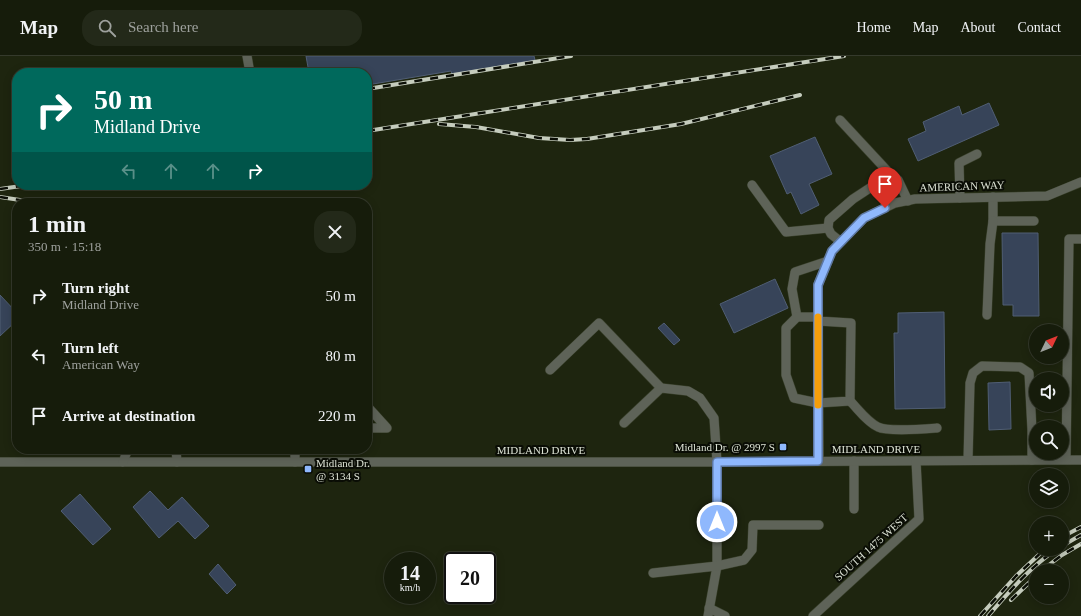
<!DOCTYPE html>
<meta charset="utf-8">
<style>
:root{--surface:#161c0b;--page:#232919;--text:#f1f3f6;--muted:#9ea19d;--line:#353a2c}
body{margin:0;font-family:"Times New Roman",serif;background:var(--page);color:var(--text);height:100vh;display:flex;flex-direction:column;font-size:15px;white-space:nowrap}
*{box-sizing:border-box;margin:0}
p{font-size:13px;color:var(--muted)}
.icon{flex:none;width:22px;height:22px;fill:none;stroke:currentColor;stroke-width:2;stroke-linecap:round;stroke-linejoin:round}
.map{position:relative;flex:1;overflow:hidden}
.side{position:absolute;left:12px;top:142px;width:360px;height:256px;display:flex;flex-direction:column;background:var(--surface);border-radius:16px;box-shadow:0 2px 10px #0003,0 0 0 1px var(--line)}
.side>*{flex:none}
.banner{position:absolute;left:12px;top:12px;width:360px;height:122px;border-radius:16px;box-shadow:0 2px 10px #0003,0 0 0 1px var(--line);background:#00695c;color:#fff;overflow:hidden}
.needle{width:26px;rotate:47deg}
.tools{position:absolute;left:1029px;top:268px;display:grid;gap:8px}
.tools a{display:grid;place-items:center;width:40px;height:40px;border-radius:50%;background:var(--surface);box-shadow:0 2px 10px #0003,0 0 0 1px var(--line);font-size:20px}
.speed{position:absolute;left:384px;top:496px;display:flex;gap:8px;font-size:20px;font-weight:700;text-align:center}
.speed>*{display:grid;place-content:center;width:52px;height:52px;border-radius:50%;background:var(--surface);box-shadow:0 2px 10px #0003,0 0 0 1px var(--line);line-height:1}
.speed small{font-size:10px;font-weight:400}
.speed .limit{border:2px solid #111;border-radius:6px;background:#fff;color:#111}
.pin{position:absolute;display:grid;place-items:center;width:34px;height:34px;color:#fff;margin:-41px -17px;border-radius:50% 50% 50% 0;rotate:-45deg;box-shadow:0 0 4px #0007}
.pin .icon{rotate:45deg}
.me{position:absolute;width:44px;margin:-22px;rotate:0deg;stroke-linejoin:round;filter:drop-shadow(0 0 3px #0008)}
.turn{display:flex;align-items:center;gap:14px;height:84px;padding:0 16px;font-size:18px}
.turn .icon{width:52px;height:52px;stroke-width:2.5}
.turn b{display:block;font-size:28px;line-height:34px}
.lanes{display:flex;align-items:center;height:38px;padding:0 16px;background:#0003;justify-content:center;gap:20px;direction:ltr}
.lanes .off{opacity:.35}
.round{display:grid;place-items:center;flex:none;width:42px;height:42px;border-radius:16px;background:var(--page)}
.overview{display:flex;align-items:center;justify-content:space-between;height:68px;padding:0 16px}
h1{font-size:24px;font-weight:600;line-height:30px}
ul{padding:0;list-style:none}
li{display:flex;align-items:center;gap:12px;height:60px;padding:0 16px}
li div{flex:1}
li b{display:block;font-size:15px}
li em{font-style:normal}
header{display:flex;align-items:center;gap:24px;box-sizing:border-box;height:56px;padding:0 20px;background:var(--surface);border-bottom:1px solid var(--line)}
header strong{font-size:19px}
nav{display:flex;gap:22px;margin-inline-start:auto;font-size:14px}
.search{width:280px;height:36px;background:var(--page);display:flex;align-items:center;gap:10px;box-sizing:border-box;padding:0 14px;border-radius:16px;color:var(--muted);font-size:15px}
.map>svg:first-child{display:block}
.building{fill:#374459;stroke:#505e74}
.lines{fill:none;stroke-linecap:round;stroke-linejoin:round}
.minor-casing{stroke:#39402b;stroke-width:10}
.minor{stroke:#5e6358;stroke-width:9}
.rail-casing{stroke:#c5ccbd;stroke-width:4}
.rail{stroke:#0a0d05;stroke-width:2.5;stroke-dasharray:8;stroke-linecap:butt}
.route-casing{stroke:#5d78a4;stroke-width:10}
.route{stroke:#8fb8fd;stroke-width:7}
.slow{stroke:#f59e0b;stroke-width:7}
.poi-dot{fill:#8fb8fd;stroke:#0a0d05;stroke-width:1.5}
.labels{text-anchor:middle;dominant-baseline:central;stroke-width:4;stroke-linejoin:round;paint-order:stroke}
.street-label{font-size:11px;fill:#dde3d5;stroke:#0a0d05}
.poi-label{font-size:11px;fill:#dde3d5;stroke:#0a0d05;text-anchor:end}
</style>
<header>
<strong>Map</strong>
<div class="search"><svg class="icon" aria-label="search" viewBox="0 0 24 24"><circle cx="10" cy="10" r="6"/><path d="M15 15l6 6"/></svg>Search here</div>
<nav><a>Home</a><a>Map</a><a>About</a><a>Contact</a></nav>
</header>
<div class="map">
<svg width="1081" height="560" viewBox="0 0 1081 560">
<rect width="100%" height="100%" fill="#1e250f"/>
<g class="building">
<path d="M306 0H534L535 4 452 18 451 15 367 29V17H309Z"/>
<path d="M989 47 999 69 918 105 908 83 926 75 923 66 959 50 962 59Z"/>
<path d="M815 81 832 118 809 128 819 149 801 158 791 136 787 138 770 100Z"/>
<path d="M1002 177H1038L1039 260H1013V249H1003Z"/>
<path d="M775 223 788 252 734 277 720 248Z"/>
<path d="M0 239 17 257V264L0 280Z"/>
<path d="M944 256 945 352 895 353 894 277H898V257Z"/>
<path d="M664 267 680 284 674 289 658 272Z"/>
<path d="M1010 326 1011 373 989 374 988 327Z"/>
<path d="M150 435 168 454 182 441 209 470 195 483 178 465 159 482 133 451Z"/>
<path d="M80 438 111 473 93 489 61 455Z"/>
<path d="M218 508 236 529 227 538 209 518Z"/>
</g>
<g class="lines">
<defs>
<g id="minor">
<path d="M247 0 250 17"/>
<path d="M840 64 892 120"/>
<path d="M752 129 786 176 828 172"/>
<path d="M993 141V165H1034"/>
<path d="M960 142 959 107 977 98"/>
<path d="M841 186 831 178 828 172 829 164 853 143 879 126 892 120 898 124 908 145"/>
<path d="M987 259 990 188 993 165"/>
<path d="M797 261 792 233 795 216 828 205"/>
<path d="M818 261H797L786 272V319L794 342 818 347 850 345 851 267 818 265"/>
<path d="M550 314 599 267 661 332"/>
<path d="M850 345C858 353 867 366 878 371 888 376 924 373 937 372"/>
<path d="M367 350 387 372H367"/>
<path d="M624 367 661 332 688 335 700 342 714 362 717 406V510L708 560"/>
<path d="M176 393 177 406"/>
<path d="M295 393V406"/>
<path d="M1066 403 1069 183H1081"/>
<path d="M968 404 970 327 973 317 982 310 1020 311 1029 317 1032 374V404"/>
<path d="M819 405 818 229 832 195 864 162 895 147 915 143 1047 140 1081 126"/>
<path d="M854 405V453"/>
<path d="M0 406H717L1081 404"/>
<path d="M123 406 128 393"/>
<path d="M653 517 717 510 744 504 752 494 753 469H819"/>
<path d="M709 552 725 560"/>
<path d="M813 560 919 463 916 405"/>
</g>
</defs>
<use href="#minor" class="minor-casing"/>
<use href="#minor" class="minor"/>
<defs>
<g id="rail">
<path d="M367 33 571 0"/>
<path d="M439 68 476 71 539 82 570 84 587 83 681 68 800 39"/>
<path d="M367 75 844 0"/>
<path d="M0 133 28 129"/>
<path d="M0 141 20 144 33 147"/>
<path d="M1062 481 1081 471"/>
<path d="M1062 490 1081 479"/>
<path d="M1041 515 1062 499 1081 488"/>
<path d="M1011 544 1036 520"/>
<path d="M980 560 1016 520 1045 493"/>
<path d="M988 560C1009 536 1030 511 1057 493"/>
</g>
</defs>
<use href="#rail" class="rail-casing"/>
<use href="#rail" class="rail"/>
</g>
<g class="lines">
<defs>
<path id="route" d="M717 466V406L818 405V229L832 195 864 162 885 152"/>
</defs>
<use href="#route" class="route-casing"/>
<use href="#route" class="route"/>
<path class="slow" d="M818 261V349"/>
</g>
<g class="poi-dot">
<rect x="779" y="387" width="8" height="8" rx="2"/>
<rect x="304" y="409" width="8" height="8" rx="2"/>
</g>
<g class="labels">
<g class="street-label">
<text transform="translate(962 130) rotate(-2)">AMERICAN WAY</text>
<text x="876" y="393">MIDLAND DRIVE</text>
<text x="541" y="394">MIDLAND DRIVE</text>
<text transform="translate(871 491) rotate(-42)">SOUTH 1475 WEST</text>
</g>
<g class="poi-label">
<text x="775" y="391">Midland Dr. @ 2997 S</text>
<text x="316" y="407" text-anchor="start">Midland Dr.<tspan x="316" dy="13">@ 3134 S</tspan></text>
</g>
</g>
</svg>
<div class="tools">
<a><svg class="needle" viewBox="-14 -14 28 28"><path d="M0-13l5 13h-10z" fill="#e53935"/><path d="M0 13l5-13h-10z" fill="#9ea19d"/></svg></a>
<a><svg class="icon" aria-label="sound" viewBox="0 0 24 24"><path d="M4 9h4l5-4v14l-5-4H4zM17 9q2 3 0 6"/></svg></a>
<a><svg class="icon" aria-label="search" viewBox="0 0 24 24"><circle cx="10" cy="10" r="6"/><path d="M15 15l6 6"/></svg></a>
<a><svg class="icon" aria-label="layers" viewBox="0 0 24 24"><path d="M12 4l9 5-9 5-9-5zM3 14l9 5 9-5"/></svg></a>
<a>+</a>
<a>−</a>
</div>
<div class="speed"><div>14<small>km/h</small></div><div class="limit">20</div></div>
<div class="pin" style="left:885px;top:152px;background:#d93025"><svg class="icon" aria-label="arrive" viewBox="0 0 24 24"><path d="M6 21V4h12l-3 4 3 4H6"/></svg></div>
<svg class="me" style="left:717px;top:466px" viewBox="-20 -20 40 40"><circle r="17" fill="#8fb8fd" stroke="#fff" stroke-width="3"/><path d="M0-11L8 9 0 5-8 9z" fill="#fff"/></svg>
<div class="banner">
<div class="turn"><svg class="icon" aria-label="right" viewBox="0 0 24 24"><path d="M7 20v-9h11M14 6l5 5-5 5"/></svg><div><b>50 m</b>Midland Drive</div></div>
<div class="lanes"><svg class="icon off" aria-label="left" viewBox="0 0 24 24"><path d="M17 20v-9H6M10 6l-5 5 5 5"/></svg><svg class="icon off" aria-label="ahead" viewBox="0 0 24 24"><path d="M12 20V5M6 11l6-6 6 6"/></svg><svg class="icon off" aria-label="ahead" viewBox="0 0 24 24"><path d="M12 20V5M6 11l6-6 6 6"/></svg><svg class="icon" aria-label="right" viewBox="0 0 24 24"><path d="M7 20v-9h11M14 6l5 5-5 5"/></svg></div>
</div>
<section class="side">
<div class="overview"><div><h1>1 min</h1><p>350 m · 15:18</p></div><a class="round"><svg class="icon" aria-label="close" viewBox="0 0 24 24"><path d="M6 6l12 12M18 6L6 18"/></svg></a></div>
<ul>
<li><svg class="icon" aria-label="right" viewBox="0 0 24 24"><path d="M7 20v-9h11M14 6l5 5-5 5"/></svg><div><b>Turn right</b><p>Midland Drive</p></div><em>50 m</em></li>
<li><svg class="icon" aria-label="left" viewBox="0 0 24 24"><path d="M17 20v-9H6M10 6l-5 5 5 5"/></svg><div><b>Turn left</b><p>American Way</p></div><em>80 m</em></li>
<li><svg class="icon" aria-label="arrive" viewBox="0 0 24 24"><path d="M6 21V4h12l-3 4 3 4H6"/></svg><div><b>Arrive at destination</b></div><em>220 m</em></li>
</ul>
</section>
</div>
